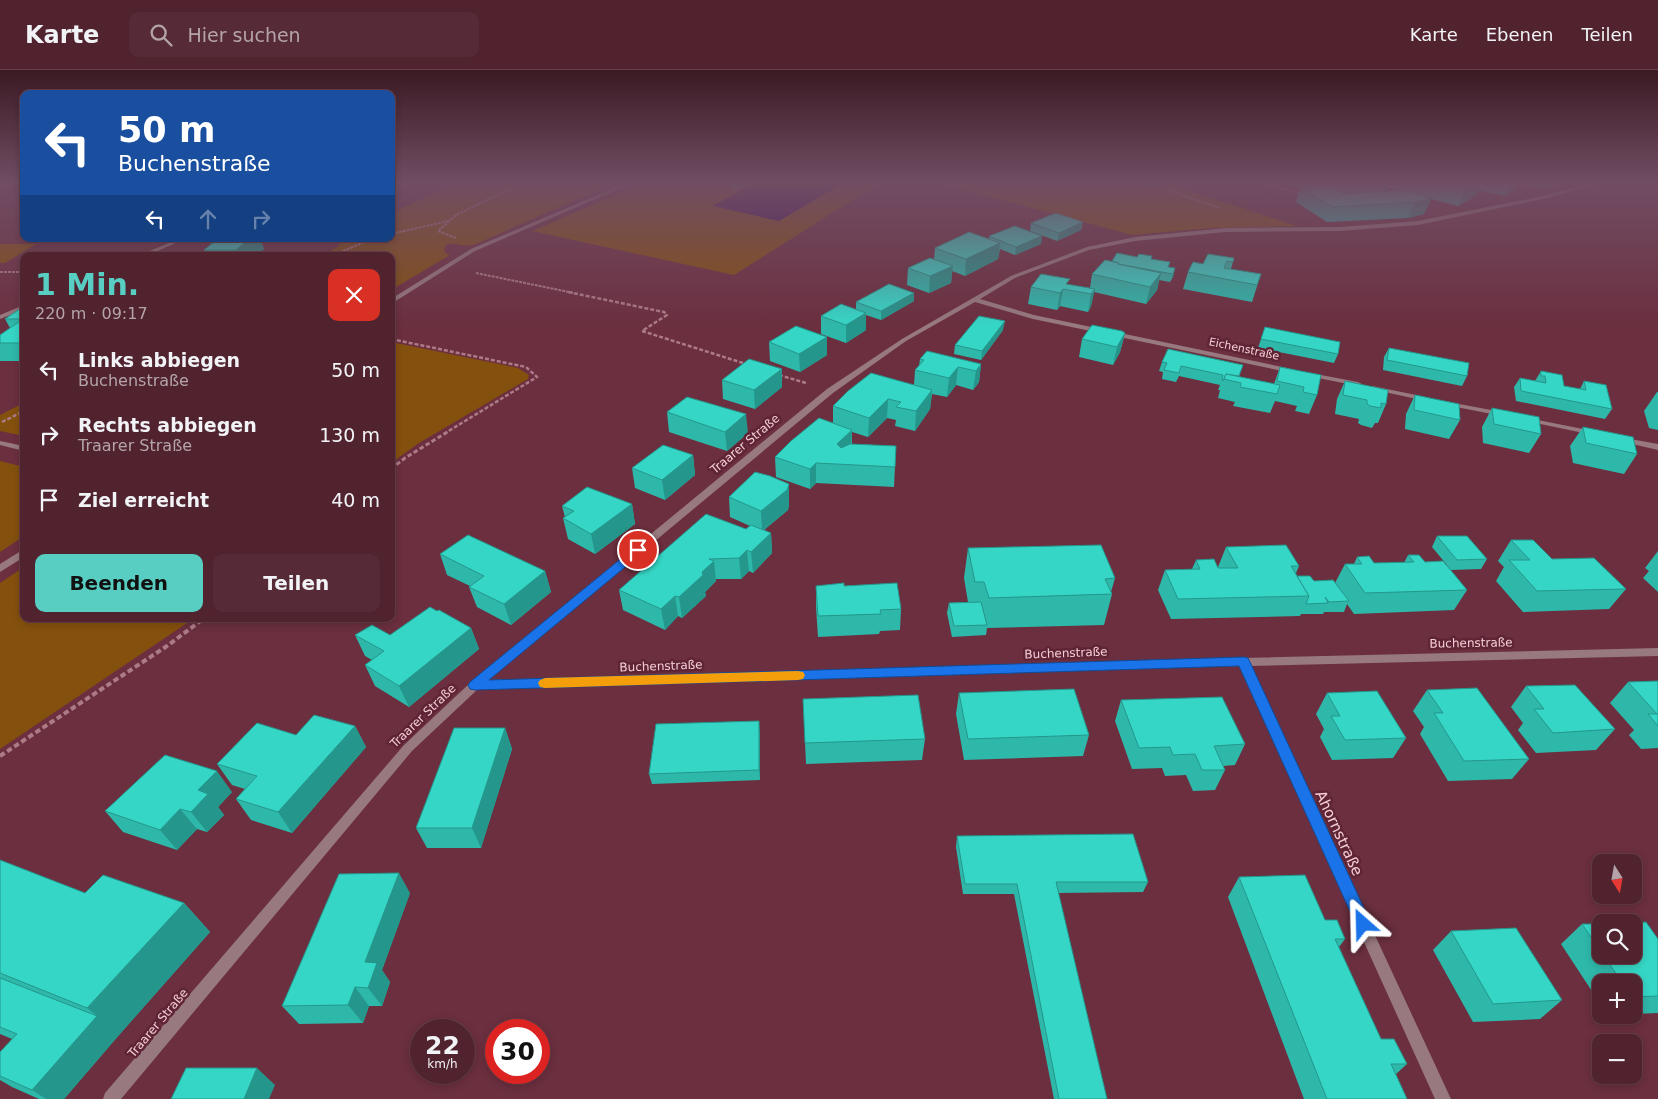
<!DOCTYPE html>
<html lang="de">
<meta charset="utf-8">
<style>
:root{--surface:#50232f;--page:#562b37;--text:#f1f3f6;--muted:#b4a4aa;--line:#67404b;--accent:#57cec1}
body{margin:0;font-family:"DejaVu Sans",sans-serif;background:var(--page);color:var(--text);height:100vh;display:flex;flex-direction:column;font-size:19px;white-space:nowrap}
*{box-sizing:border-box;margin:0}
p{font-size:16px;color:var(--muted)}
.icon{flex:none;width:28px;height:28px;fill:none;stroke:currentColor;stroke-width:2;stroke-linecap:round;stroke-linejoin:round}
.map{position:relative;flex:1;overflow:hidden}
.drawer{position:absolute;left:20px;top:182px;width:375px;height:370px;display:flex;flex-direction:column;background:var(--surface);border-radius:10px;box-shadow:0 2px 8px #0003,0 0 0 1px var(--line)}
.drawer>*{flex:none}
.top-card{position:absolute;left:20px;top:20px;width:375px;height:152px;border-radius:10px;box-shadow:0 2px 8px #0003,0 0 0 1px var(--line);background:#1a4fa0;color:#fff;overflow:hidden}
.needle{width:32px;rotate:169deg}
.buttons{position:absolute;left:1592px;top:784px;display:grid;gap:10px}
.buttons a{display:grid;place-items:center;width:50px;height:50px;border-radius:10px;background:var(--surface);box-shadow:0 2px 8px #0003,0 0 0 1px var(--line);font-size:25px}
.speed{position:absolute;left:410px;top:949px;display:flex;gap:10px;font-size:25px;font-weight:700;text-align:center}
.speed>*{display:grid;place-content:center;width:65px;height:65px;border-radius:50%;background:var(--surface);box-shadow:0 2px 8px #0003,0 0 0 1px var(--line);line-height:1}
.speed small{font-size:12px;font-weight:400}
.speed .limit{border:8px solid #d22;background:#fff;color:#111}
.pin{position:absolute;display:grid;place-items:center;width:42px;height:42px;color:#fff;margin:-21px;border:2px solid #fff;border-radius:50%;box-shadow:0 1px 5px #0007}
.me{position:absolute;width:55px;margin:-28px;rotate:335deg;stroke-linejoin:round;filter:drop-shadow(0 0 4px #0008)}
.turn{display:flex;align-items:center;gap:18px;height:105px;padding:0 15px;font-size:22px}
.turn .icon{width:65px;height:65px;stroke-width:2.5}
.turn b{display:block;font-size:35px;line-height:42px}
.lanes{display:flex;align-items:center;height:48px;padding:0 15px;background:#0003;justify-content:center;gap:25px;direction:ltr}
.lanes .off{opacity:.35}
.round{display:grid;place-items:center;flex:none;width:52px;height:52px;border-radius:10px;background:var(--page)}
.overview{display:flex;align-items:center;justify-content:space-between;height:85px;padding:0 15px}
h1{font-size:30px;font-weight:800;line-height:38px;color:var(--accent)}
.action{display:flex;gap:10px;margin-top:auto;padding:10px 15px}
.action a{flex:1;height:58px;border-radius:10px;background:var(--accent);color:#111;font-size:20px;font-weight:800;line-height:58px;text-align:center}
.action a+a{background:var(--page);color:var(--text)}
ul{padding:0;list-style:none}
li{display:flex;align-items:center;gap:15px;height:65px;padding:0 15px}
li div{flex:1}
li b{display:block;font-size:19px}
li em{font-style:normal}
header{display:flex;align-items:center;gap:30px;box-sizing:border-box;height:70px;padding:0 25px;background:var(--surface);border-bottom:1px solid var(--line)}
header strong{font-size:24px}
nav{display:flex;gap:28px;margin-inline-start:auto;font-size:18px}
.search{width:350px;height:45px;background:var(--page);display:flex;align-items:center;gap:12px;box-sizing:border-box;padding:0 18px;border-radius:10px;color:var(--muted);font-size:19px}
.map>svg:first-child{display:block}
.green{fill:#84500e}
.water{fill:#3d115e}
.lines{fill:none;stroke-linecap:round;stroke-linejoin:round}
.path-far3{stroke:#ac7b87;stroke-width:2;stroke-dasharray:3 1;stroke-linecap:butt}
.path-far2{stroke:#ac7b87;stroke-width:2.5;stroke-dasharray:4 2;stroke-linecap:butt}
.path-far1{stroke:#ac7b87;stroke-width:3;stroke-dasharray:4.5 2.5;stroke-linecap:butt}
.path{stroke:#ac7b87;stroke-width:4;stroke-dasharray:5.5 3;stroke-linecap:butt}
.minor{fill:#97797f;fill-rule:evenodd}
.wall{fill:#2eb8aa;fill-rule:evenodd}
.shaded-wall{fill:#25968b}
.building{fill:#35d6c6;stroke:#25968b}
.route{fill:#1a73e8;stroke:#114b97}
.slow{fill:#f59e0b}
.labels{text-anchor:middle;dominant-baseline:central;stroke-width:5;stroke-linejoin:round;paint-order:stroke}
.far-street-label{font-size:11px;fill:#f5cfd6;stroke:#5f2435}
.street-label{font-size:12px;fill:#f5cfd6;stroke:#5f2435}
.near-street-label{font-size:15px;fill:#f5cfd6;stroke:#5f2435}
</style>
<header>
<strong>Karte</strong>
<div class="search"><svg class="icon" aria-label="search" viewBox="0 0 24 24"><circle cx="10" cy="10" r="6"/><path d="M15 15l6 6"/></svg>Hier suchen</div>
<nav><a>Karte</a><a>Ebenen</a><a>Teilen</a></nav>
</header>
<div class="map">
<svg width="1658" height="1029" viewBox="0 0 1658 1029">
<rect width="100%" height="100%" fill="#6b2f3f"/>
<g class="green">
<path d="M462 112H620L598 120 476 174C464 178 458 173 447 174L444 178 445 183 450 185 391 220V186H320L338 177 342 169H391V143Z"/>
<path d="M646 112H723L709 120 715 121 734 112H758L713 135 779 151 845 112H881L734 205 532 161Z"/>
<path d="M935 112H1162L1297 156 1212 158 1132 165Z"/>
<path d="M0 174H36L5 193H0Z"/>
<path d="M391 272 518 298 529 305 528 309 419 373 391 393Z"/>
<path d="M24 333V366L0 361V345Z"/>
<path d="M0 391 24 397V466L0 482Z"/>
<path d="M24 497V549H193L0 679V513Z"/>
</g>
<path class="water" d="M758 112H845L779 151 713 136Z"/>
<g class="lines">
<g class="path-far3">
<path d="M1193 112 1169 121 1221 138"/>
<path d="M1261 112 1301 124"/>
<path d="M0 114H24"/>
<path d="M391 164 448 151"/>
<path d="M456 168 438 161 456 145 524 112"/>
<path d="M68 171H130"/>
<path d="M332 186 371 169"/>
<path d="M0 202H24"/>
<path d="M476 203 574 223"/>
</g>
<g class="path-far2">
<path d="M568 222 664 242 667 245 642 261 746 294"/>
<path d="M391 269 526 297 537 307 447 362"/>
<path d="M779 305 806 313"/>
<path d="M2 352 24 341"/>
</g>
<path class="path-far1" d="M391 399 405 388 449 361"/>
<path class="path" d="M0 686 167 576 203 549"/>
<g class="minor">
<path d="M628 112H635L475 181 391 234V229L471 179Z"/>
<path d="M1593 112H1601L1548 128 1418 155 1340 161 1226 162 1135 171 1089 180 1015 208 980 229 1034 245 1292 299 1296 301 1292 303 1033 249 975 232 906 271 833 323 488 610 1243 588 1658 578V586L1250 596 1451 1029H1435L1239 596 478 619 412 681 121 1029H103L105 1023 404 675 471 612 827 319 902 269 1011 206 1087 177 1135 167 1226 158 1340 157 1418 151 1547 125Z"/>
<path d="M178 169H185L146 186H138Z"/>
<path d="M24 235V240L0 249V245Z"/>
<path d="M1305 302 1358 312 1362 314 1358 316 1308 306H1305Z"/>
<path d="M1372 316 1426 327 1430 329 1426 331 1375 320 1371 318Z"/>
<path d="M1443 331 1502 342 1506 344 1502 346 1446 335H1443Z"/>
<path d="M1523 347 1593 361 1597 363 1593 365 1526 351H1523Z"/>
<path d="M1619 367 1658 374V380L1619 371Z"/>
<path d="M0 371 24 376V381L0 375Z"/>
<path d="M24 479V487L0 502V494Z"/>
</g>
</g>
<g class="wall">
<path d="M732 112H748V114L738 120 732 118Z"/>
<path d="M1138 112H1166L1152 117Z"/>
<path d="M1271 112H1515L1514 120 1504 126 1478 120 1475 126 1458 136 1428 128 1431 129 1424 144 1408 148 1327 152 1296 132 1300 118H1299L1298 116 1271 113ZM1388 117 1398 120 1387 121ZM1341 122 1355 123 1344 124Z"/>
<path d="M1516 112H1561L1547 119Z"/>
<path d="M1083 152 1081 160 1057 171 1030 161 1031 153Z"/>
<path d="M989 166H1042L1041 174 1015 185 1000 179 998 189 965 206 952 201 951 213 929 223 907 215 908 198 934 189 935 178 989 169Z"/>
<path d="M213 169H260L264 179 255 186H207L204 180 214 171Z"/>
<path d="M1137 187 1170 192 1169 197 1175 198 1173 207 1170 212 1159 210 1157 220 1146 234 1094 222 1091 236 1088 242 1060 236 1057 240 1028 234 1031 217 1069 215 1090 218 1092 204 1112 191Z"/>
<path d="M1234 188 1231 199 1261 204 1252 232 1183 219 1188 202 1203 194Z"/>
<path d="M914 231 881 250 866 245V260L846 273 821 264V246L856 239V232Z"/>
<path d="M24 236V291H0V265L10 258 5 249Z"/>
<path d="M1265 257 1338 284 1334 293 1258 278Z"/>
<path d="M1003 260 981 290 954 284 955 275Z"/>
<path d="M1125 263 1120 282 1113 295 1079 287 1082 269Z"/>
<path d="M769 272 827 285 800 302 770 291Z"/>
<path d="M1389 278 1467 306 1462 316 1383 300 1384 287Z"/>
<path d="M920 289 981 294 979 312 973 320 956 315 947 327 932 324 930 339 915 361 895 356 896 350 887 348 868 367 852 362V374L896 376 894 417 816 413 810 419 776 407 775 387 833 353V336L914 315 915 300 919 296Z"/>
<path d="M1162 292 1274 314 1280 297 1317 325 1309 344 1295 341 1297 336 1275 331 1270 343 1233 336 1235 332 1218 328 1220 320H1218L1220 315 1179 306 1176 312 1162 309 1163 302 1159 301Z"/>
<path d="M1541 301 1564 316 1580 319 1584 311 1612 339 1605 349 1516 331 1514 317 1520 308 1535 311Z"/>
<path d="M722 310 782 317 755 339 723 329Z"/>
<path d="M1345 311 1386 334 1378 353H1375L1372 358 1361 355 1358 353 1359 349 1335 344 1337 329Z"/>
<path d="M1657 322H1658V360L1649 358 1644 341Z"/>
<path d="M1415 325 1460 350 1449 369 1405 359 1406 344Z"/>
<path d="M1492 338 1541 364 1529 383 1483 373 1482 357Z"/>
<path d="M667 342 748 363 727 381 669 362Z"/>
<path d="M1583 357 1637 384 1624 404 1573 393 1570 376Z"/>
<path d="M693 385 695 405 665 430 635 418 632 398Z"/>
<path d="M729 427 789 435 788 440 764 460 771 463 772 483 753 503 749 501 741 509H716V511L705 522 706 526 682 548 678 546 665 560 623 540 619 520 746 459 750 456 730 447Z"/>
<path d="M632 434 635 454 595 484 568 469 563 448 565 447 562 436Z"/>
<path d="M1437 466 1487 489 1481 499 1451 500 1467 520 1454 540 1354 544 1347 534 1344 542H1324L1323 544H1301L1300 546 1171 549 1158 520 1165 500 1192 499 1196 490 1218 497 1226 477 1299 496 1296 503 1297 506 1314 511 1335 513 1345 494H1354L1357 487 1374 493H1404L1408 485 1425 492 1447 495 1432 477Z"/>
<path d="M1511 470 1552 489 1626 519 1609 539 1523 542 1496 511 1504 497 1498 491Z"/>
<path d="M968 478 1115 508 1111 522 1112 524 1104 555 987 558 986 565 952 567 947 543 949 533 968 532 964 508Z"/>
<path d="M1658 481V522L1643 508 1649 501 1645 498Z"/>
<path d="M440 484 545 501 551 522 511 555 477 537 469 517 470 516 447 505Z"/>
<path d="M816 516H844L901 539 900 560 880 561 879 564 818 567 816 537Z"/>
<path d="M471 558 479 579 409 637 375 616 365 595 372 590 365 586 355 565H390Z"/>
<path d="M1658 611V678L1641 679 1629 665 1634 660 1610 633 1628 612Z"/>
<path d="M1526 616 1615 659 1596 680 1536 683 1518 660 1523 653 1511 637Z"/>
<path d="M1427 620 1529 689 1512 709 1448 711 1420 664 1424 657 1413 641Z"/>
<path d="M959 623 1089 665 1083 686 964 690 956 644Z"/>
<path d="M1327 623 1406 668 1393 688 1332 690 1320 667 1324 659 1316 644Z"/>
<path d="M803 629 925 669 922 690 806 694Z"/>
<path d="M1121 630 1245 674 1235 695 1223 696 1225 700 1215 720 1193 721 1186 705 1165 706 1162 698 1132 699 1115 651Z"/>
<path d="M355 656 366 677 292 763 251 750 236 729 245 719 232 715 217 694 296 665Z"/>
<path d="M505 658 512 679 481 778H427L416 758Z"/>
<path d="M760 662V710L652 714 649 704Z"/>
<path d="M232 722 218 737 224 745 207 762 197 759 177 780 123 762 105 741Z"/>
<path d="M957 766 1148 812 1143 822 1058 823 1107 1029H1054L1014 824H963L956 777Z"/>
<path d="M0 790 85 823 184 833 210 862 119 965 64 1029H39L12 1017 0 1010V982L12 969 0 964Z"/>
<path d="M1239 807 1325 850 1345 869 1339 877 1381 969 1407 994 1396 1004 1407 1029H1304L1228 827Z"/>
<path d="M410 823 382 900 390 912 382 936H369L363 953 299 954 282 936Z"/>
<path d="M1582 854H1601V885H1634L1658 869V943L1634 944V912H1601V935L1561 874Z"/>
<path d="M1451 861 1562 930 1540 949 1473 952 1433 880Z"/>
</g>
<g class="shaded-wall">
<path d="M391 112H405L391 125Z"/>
<path d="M738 112H748V114L738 120Z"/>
<path d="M1153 112H1166L1152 117Z"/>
<path d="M1470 112H1481L1475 126 1458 136 1468 114Z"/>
<path d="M1551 112H1561L1547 119Z"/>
<path d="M1518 113 1514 120 1504 126 1508 118Z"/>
<path d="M1431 129 1424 144 1408 148 1415 132Z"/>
<path d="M1083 152 1081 160 1057 171 1059 163Z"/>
<path d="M1042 166 1041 174 1015 185 1016 177Z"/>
<path d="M244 169H260L264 179 255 186H239L236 180Z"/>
<path d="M1000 173 998 189 965 206 966 189Z"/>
<path d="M953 196 951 213 929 223 930 206Z"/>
<path d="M1175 198 1173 207 1170 212 1173 204Z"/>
<path d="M1161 203 1157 220 1146 234 1150 217Z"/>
<path d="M1063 219 1060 236 1057 240 1060 223Z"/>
<path d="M1095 219 1091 236 1088 242 1091 224Z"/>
<path d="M914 223V231L881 250V241Z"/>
<path d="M866 243V260L846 273V255Z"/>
<path d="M1005 251 1003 260 981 290 982 281Z"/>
<path d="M1125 263 1120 282 1113 295 1117 277Z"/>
<path d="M827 267V285L800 302 799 284Z"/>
<path d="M981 294 979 312 973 320 976 301Z"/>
<path d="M958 297 956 315 947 327 949 308Z"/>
<path d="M782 299V317L755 339 754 320Z"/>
<path d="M932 320 930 339 915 361 916 341Z"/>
<path d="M888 329 887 348 868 367 869 348Z"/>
<path d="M746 344 748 363 727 381 725 362Z"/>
<path d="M852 360 851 379 837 394V374Z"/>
<path d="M693 385 695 405 665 430 662 410Z"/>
<path d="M816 393V413L810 419V399Z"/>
<path d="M789 414V435L788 440 762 461 761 441Z"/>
<path d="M632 434 635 454 595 484 591 464Z"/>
<path d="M771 463 772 483 753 503 751 482Z"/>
<path d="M747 480 749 501 741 509 739 488Z"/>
<path d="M714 491 716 511 705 522 706 526 682 548 679 527 702 502Z"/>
<path d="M545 501 551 522 511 555 504 534Z"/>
<path d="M675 526 678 546 665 560 661 539Z"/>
<path d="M471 558 479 579 409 637 399 616Z"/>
<path d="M759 651 760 662V710L759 700Z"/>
<path d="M355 656 366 677 292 763 278 742Z"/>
<path d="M505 658 512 679 481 778 472 758Z"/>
<path d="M217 701 232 722 218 737 224 745 207 762 191 742 198 720Z"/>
<path d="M180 739 197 759 177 780 160 760Z"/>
<path d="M399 803 410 823 382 900 390 912 382 936 368 918 365 892Z"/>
<path d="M184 833 210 862 119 965 64 1029H46L32 1020 97 946 87 938Z"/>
<path d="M355 917 369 936 363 953 348 935Z"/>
<path d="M257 998 275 1015 269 1029H244Z"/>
</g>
<g class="building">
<path d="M1482 112H1515L1518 113 1508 118Z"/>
<path d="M1329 115 1344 124 1403 120 1431 129 1415 132 1332 137 1301 117Z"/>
<path d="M1056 143 1083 152 1059 163 1031 153Z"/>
<path d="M1015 156 1042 166 1016 177 989 166Z"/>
<path d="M969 162 1000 173 966 189 935 178Z"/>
<path d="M218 169H249L236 180H204Z"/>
<path d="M143 183H185L181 186H139Z"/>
<path d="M1117 183 1137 187 1139 184 1152 186 1151 189 1170 192 1168 197 1175 198 1173 204 1118 194 1119 193 1112 191Z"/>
<path d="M1208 184 1234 188 1233 192 1227 191 1224 198 1261 204 1257 215 1188 202 1193 192 1203 194Z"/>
<path d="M930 188 953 196 930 206 908 198Z"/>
<path d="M1105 190 1119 193 1118 194 1161 203 1150 217 1092 204Z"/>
<path d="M1041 204 1070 209 1066 214 1095 219 1091 224 1063 219 1060 223 1031 217Z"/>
<path d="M889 214 914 223 881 241 856 232Z"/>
<path d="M841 234 866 243 846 255 821 246Z"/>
<path d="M24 236V273H0V265L23 249H5Z"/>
<path d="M979 246 1005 251 982 281 955 275Z"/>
<path d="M1092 255 1122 261 1125 263 1117 277 1082 269Z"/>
<path d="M796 256 827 267 799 284 769 272Z"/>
<path d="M1265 257 1340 272 1338 284 1261 269Z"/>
<path d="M1389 278 1469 293 1467 306 1387 290Z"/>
<path d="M1168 279 1243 295 1239 306 1226 304 1223 311 1222 310 1223 305 1181 296 1179 303 1164 300 1167 293 1162 292Z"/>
<path d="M927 281 981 294 976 301 958 297 949 308 915 300 924 290 920 289Z"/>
<path d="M749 289 782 299 754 320 722 310Z"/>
<path d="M1280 297 1321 305 1317 325 1303 322 1304 317 1277 311Z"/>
<path d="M1541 301 1562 305 1564 316 1586 320 1584 311 1606 315 1612 339 1521 321 1520 308 1546 313 1545 306H1541Z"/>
<path d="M871 303 932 320 916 341 896 337 901 332 888 329 869 348 833 336 848 321Z"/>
<path d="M1226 304 1280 315 1277 324 1240 317 1241 313 1224 309Z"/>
<path d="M1345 311 1388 320 1386 334 1381 333V338L1370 336 1367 334V330L1343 325Z"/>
<path d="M1415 325 1459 334 1460 350 1414 340Z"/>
<path d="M687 327 746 344 725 362 667 342Z"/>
<path d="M1492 338 1539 347 1541 364 1494 354Z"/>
<path d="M819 348 852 360 837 374 841 378 850 374 896 376 895 397 816 393 810 399 775 387 791 371Z"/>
<path d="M1583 357 1633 367 1637 384 1586 373Z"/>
<path d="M663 375 693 385 662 410 632 398Z"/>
<path d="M755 402 770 406 789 414 787 420 761 441 729 427Z"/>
<path d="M587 417 632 434 591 464 563 448 574 441 562 436Z"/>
<path d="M706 444 746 459 751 455 771 463 751 482 747 480 739 488 709 489 714 491 702 502 703 505 679 527 675 526 661 539 619 520Z"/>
<path d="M468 465 545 501 504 534 469 517 484 506 440 484Z"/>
<path d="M1437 466H1467L1487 489 1457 490Z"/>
<path d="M1511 470H1533L1552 489 1594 488 1626 519 1537 521 1509 490H1530Z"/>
<path d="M1101 475 1115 508 1105 509 1112 524 989 528 984 512H975L968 478Z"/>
<path d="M1286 475 1299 496H1291L1309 526 1178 529 1165 500 1200 499 1196 490 1214 489 1218 498H1238L1226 477Z"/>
<path d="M1408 485H1419L1425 492 1443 491 1467 520 1365 523 1345 494H1362L1357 487 1369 486 1374 493 1414 492Z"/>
<path d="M1297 506H1310L1314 511 1333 510 1349 531 1329 532 1325 527 1328 533 1306 534 1309 526Z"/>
<path d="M844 513V516L897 513 901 539 880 540 881 544 818 546 816 516Z"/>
<path d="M981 532 987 555 954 556 949 533Z"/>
<path d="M430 537 437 541 439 540 471 558 399 616 365 595 384 581 355 565 372 555 390 565Z"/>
<path d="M1658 611V656L1648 644H1657L1628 612Z"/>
<path d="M1575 615 1615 659 1553 663 1534 639H1544L1526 616Z"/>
<path d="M1477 618 1529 689 1464 691 1434 643H1443L1427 620Z"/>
<path d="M1074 619 1089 665 968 669 959 623Z"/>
<path d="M1377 621 1406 668 1345 670 1331 646H1340L1327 623Z"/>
<path d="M918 625 925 669 805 673 803 629Z"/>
<path d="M1222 627 1245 674 1214 676 1225 700H1202L1195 684 1173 685 1170 677 1139 678 1121 630Z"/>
<path d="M314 645 355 656 278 742 236 729 257 706 217 694 257 653 296 665Z"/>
<path d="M759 651V700L649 704 656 654Z"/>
<path d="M454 658H505L472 758H416Z"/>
<path d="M165 685 217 701 198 720 208 724 191 742 180 739 160 760 105 741Z"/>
<path d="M1133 764 1148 812H1056L1107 1029H1059L1017 814H965L957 766Z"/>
<path d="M0 790 85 823 103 805 184 833 87 938 0 903Z"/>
<path d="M399 803 365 892 377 893 368 918 355 917 348 935 282 936 339 804Z"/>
<path d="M1305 805 1325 850H1337L1345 869H1335L1381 969H1394L1407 994H1391L1407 1029H1327L1239 807Z"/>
<path d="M1646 852 1658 869V926L1634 927V912H1622L1603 885H1634V853Z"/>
<path d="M1582 854H1601V882Z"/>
<path d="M1516 858 1562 930 1493 934 1451 861Z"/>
<path d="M0 908 97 946 32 1020 0 1006V982L17 964 0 957Z"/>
<path d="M186 998H257L244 1029H171Z"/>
</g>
<linearGradient id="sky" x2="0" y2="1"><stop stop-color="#3b1a23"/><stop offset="0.44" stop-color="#714d63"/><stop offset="1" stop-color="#714d63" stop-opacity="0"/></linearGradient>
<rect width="1658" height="256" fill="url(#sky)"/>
<path class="route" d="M638 477 643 480 642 483 489 610 1244 587 1248 588 1250 592 1369 849 1371 854 1369 859 1363 862 1358 859 1239 596 475 620 470 619 468 615 470 612 634 478Z"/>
<path class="slow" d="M798 601 803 602 805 605 803 609 798 610 545 618 540 617 538 613 540 610 545 608Z"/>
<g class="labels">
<g class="far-street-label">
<text transform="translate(1244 279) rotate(12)">Eichenstraße</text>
</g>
<g class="street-label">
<text transform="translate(745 374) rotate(-40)">Traarer Straße</text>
<text transform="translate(1471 573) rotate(-1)">Buchenstraße</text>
<text transform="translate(1066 583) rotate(-2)">Buchenstraße</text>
<text transform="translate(661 596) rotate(-2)">Buchenstraße</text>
<text transform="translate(423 646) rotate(-44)">Traarer Straße</text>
<text transform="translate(158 953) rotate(-50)">Traarer Straße</text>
</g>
<g class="near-street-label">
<text transform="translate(1339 763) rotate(65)">Ahornstraße</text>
</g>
</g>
</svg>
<div class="buttons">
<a><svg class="needle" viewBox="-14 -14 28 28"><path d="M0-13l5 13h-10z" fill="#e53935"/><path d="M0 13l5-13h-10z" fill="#b4a4aa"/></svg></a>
<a><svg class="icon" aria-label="search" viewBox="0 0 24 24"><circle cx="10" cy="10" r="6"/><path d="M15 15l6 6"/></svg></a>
<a>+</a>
<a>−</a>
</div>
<div class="speed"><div>22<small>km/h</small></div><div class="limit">30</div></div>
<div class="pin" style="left:638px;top:480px;background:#d93025"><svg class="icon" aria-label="arrive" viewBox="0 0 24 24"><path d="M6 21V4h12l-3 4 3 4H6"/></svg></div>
<svg class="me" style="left:1363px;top:854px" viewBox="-20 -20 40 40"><path d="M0-17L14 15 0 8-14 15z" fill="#1a73e8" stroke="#fff" stroke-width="4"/></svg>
<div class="top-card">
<div class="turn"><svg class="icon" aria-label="left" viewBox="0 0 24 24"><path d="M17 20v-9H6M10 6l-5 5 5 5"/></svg><div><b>50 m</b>Buchenstraße</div></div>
<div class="lanes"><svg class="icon" aria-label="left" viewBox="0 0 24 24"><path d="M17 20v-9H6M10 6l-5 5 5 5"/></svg><svg class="icon off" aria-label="ahead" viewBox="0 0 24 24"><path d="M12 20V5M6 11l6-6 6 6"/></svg><svg class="icon off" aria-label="right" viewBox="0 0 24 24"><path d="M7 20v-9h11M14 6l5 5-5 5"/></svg></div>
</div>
<section class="drawer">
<div class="overview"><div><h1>1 Min.</h1><p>220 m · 09:17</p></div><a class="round" style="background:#d93025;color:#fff"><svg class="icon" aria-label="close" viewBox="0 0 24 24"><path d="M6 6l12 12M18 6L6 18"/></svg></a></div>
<ul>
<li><svg class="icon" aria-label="left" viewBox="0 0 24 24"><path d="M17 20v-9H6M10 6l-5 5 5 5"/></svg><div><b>Links abbiegen</b><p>Buchenstraße</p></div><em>50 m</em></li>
<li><svg class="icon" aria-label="right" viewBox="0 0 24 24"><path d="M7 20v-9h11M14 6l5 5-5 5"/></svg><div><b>Rechts abbiegen</b><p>Traarer Straße</p></div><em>130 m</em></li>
<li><svg class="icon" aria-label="arrive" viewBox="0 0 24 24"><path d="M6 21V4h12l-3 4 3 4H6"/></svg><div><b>Ziel erreicht</b></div><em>40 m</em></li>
</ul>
<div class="action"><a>Beenden</a><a>Teilen</a></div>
</section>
</div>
